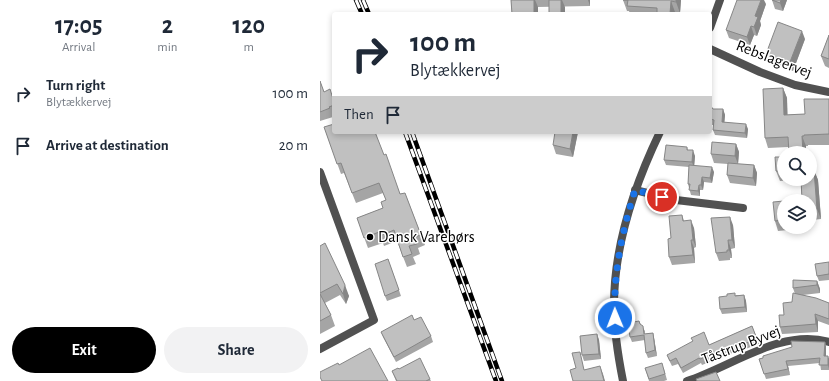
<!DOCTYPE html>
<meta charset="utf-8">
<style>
:root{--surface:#fff;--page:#f2f2f3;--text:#1f2937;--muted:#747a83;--accent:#000}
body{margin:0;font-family:"Alegreya Sans",sans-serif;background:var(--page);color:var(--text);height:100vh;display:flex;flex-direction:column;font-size:15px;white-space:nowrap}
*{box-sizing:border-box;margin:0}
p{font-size:13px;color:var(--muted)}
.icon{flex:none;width:22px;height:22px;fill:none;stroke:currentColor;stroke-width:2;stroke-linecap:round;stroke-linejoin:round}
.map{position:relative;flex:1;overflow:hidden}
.side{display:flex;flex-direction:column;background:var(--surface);width:320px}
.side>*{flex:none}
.top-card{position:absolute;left:12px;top:12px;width:380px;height:122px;border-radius:4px;box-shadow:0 2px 6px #0003;background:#fff;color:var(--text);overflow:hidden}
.buttons{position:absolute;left:457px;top:146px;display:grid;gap:8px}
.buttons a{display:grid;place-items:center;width:40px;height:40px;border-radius:50%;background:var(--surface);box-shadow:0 2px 6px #0003;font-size:20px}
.pin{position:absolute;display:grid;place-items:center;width:34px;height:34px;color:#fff;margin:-17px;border:2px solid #fff;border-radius:50%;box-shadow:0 1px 4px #0007}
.me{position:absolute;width:44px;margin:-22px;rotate:359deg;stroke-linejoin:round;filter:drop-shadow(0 0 3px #0008)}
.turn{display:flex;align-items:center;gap:14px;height:84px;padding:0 12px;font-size:18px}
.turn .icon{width:52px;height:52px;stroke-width:2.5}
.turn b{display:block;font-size:28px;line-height:34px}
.then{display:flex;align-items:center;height:38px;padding:0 12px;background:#0003;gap:8px;font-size:15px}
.eta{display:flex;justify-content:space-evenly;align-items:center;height:68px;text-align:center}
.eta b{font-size:24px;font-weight:700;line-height:28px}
.button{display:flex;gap:8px;margin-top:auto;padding:8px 12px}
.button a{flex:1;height:46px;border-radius:24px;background:var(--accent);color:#fff;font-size:16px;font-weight:700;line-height:46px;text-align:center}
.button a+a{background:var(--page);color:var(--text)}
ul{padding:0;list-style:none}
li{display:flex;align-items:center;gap:12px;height:52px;padding:0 12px}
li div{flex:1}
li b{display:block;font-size:15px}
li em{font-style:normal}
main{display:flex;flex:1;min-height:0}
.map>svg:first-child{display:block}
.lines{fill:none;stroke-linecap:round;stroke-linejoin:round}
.minor{stroke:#515151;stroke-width:8}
.rail-casing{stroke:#000;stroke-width:4.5}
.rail{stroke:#fff;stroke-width:3;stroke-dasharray:9;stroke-linecap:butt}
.wall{fill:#a5a5a5}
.shaded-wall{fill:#868686}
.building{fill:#c0c0c0;stroke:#868686}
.route{stroke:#1a73e8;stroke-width:7;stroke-dasharray:0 12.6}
.poi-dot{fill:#000;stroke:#fff;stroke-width:1.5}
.labels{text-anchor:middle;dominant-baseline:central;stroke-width:3;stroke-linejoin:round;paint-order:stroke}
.street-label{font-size:16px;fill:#000;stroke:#fff}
.poi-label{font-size:16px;fill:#000;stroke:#fff;text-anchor:start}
</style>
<main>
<section class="side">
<div class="eta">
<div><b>17:05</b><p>Arrival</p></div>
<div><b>2</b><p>min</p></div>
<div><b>120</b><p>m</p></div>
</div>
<ul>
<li><svg class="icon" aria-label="right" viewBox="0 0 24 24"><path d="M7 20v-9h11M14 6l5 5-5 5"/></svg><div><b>Turn right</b><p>Blytækkervej</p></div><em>100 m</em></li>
<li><svg class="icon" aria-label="arrive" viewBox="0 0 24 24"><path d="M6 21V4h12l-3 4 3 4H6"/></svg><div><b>Arrive at destination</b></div><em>20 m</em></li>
</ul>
<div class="button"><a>Exit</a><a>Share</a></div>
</section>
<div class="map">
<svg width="509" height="381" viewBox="0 0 509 381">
<rect width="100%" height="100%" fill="#fff"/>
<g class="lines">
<g class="minor">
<path d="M390 28 400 0"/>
<path d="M390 49 440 72 475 85 509 92"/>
<path d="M0 172 54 320 0 349"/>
<path d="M315 190 356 200 423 208"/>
<path d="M303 381C298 356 294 331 294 305 294 245 314 186 340 132"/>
<path d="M367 381C411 367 461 328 509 342"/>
</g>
<defs>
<g id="rail">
<path d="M36 0 42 14"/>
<path d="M43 0 49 14"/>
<path d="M85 132 176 381"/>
<path d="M92 132 182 381"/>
</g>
</defs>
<use href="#rail" class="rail-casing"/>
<use href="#rail" class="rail"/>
</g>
<g class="wall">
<path d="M191 0H270V6L218 7V14H192Z"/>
<path d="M303 0H361L360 13 355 12V14H310L309 11H307Z"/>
<path d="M452 0H467L463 11 455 9Z"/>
<path d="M446 4 440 21 441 25 437 36 434 35 430 45 409 38 406 30Z"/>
<path d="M509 35V68L505 66 501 56Z"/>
<path d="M485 39 473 71 449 62 446 54Z"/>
<path d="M0 81 4 92 14 102V114L12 115 13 117 0 121Z"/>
<path d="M463 88 467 98V115L485 114 509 99V145H488V146L448 148 445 138Z"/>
<path d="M390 97 392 101 391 106 393 109H403L405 115 404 122 428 129 427 138 395 135 393 130 394 125H390Z"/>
<path d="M4 127 64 155 80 194 85 193 105 245 98 248 100 254 93 257 96 264 87 267 77 241 64 246 63 243 48 248 37 218 63 208 66 200 63 193 36 203 24 173 21 174Z"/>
<path d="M258 132 253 157 236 154 233 145Z"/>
<path d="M416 144 419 152 418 164 434 165 437 173 436 186 410 183 407 175 408 164 394 163 391 154Z"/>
<path d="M367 147 368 150 375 156 374 166 394 172 392 183 384 182 383 190H380V196L371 195 368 184 369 167 346 165 344 160Z"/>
<path d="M464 157V179H490L493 170H494L498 180 501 219 492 220V225L490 227V201L482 200 481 180 460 181 456 171Z"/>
<path d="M464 201V227H489L488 228 458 231 455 221Z"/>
<path d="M362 215 364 221 374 228 376 247 374 248 375 263 352 265 349 257 351 238Z"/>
<path d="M413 225 415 248 411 249 412 258H410V260L399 261 396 253Z"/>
<path d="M0 246 29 296 26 304 20 295 5 303 11 315 15 326 0 334Z"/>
<path d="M68 259 81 296 67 301 65 296Z"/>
<path d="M509 262V280L499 281 497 276Z"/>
<path d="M497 281 500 289V293L483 295 509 303V325L498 321V332L462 334 460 327 464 315 472 302 475 294 473 288Z"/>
<path d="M416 295H424L426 301 427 312 402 314 400 309Z"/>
<path d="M94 320 111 336 113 342 76 362 63 337 61 332Z"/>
<path d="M319 321 321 325 325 331V334L333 333 334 338 337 356 328 358 326 353 325 340 312 342 310 337Z"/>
<path d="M432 326 439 344 420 351V350L382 365 381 363 363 373 358 364 352 366 349 360 347 355 389 345Z"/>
<path d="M277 334 279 340 281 359 264 361 262 355Z"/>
<path d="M505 342 506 347V356L509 359V370H501L500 363 468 366 470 375 446 379 439 359Z"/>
<path d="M325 368 344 369 347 380 344 381H329Z"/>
<path d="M79 369 110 379 111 381H76L72 371Z"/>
</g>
<g class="shaded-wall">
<path d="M214 0H215L218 7V14H214Z"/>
<path d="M241 0H242L245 7V14H241Z"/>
<path d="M268 0H270V6Z"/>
<path d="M356 0H361L360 13 356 2Z"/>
<path d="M441 0H444L446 4 440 21 441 25 437 36 434 27 435 16Z"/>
<path d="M461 0H467L463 11 460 3Z"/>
<path d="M351 1 355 12V14H350Z"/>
<path d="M431 26 434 35 430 45 427 37Z"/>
<path d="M482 31 485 39 473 71 470 62Z"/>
<path d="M463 88 467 98 468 125 464 115Z"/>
<path d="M390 97 392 101 391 109 390 107Z"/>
<path d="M403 109 405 115 404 128 402 122Z"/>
<path d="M426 124 428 129 427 138 425 133Z"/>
<path d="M253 132H258L253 157 250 149Z"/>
<path d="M482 136 486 146V153H483Z"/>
<path d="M416 144 419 152 418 164 415 156Z"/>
<path d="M373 150 375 156 374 168 372 162Z"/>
<path d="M490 162 494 172 491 170Z"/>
<path d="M434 165 437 173 436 186 433 178Z"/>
<path d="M392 167 394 172 392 183 390 178Z"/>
<path d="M494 170 498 180 501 219 497 209Z"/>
<path d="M382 177 384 182 383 190 381 185Z"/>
<path d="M379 185 380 190V196L378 191Z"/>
<path d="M490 216 492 220V225L490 227Z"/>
<path d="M410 217 413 225 415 248 412 240Z"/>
<path d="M371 220 374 228 376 247 373 240Z"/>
<path d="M371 240 374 248 375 263 373 255Z"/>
<path d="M408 240 411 249 412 258 409 250Z"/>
<path d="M497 281 500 289V293L497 285Z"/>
<path d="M25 285 29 296 26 304 23 294Z"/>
<path d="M424 295 426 301 427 312 425 307Z"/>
<path d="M495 314 498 321V332L496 324Z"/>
<path d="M333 333 334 338 337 356 335 350Z"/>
<path d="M277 334 279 340 281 359 279 354Z"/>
<path d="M505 342 506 347V361L504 356Z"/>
<path d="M508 356 509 359V369L508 365Z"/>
<path d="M466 361 468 366 470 375 468 369Z"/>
<path d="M280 366 283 374 285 381H284Z"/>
</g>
<g class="building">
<path d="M191 0H214V14H192Z"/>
<rect x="229" y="0" width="12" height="14"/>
<path d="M303 0H356V2L351 1 350 14H337V8L307 6 308 0Z"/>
<path d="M417 0H441L435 16 438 17 434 27 431 26 427 37 406 30Z"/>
<path d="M452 0H461L460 3Z"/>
<path d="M458 22 482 31 470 62 446 54Z"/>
<path d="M509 35V59L501 56Z"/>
<path d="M0 81 4 92 10 89 14 102V105L9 107 10 108 0 112Z"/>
<path d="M463 88 464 115 485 114 484 99H509V134L484 135V136H482L483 153H469L468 137 445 138 443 89Z"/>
<path d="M390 105 393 109H403L402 122 426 124 425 133 393 130 394 120 390 119Z"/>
<path d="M14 124V132H55L64 155 66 154 80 194 85 193 101 235 94 237 97 244 89 246 92 254 83 257 74 230 60 236 59 232 44 238 37 218 63 208 61 202 66 200 59 183 32 193 21 163 17 164 4 127Z"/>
<path d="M235 132H253L250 149 233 145Z"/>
<path d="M392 142 416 144 415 156 391 154Z"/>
<path d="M346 145 367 147V150H373L372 162 344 160Z"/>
<path d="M455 157H464V171H456Z"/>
<path d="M490 162 491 170H494L497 209 490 210V201H466L482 200 481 179H490Z"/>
<path d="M408 163 434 165 433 178 407 175Z"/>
<path d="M369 165 392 167 390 178 382 177 381 185H379L378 191 369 190 370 184H368Z"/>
<path d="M464 201V220L455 221 453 202Z"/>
<path d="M362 215 363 221 371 220 373 240H371L373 255 349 257 348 239 351 238 349 216Z"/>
<path d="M410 217 412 240H408L409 250H407V252L396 253 391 218Z"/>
<path d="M5 243 25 285 23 294 17 284 0 293V246Z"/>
<path d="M68 259 79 290 65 296 55 264Z"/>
<path d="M509 262V274L497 276 495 264Z"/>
<path d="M473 280 497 281V285L473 288Z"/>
<path d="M415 293V296L424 295 425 307 400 309 399 297 407 296V294Z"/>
<path d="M473 293 496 298 509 303V319L495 314 496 324 460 327 459 315H464L463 303 472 302Z"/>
<path d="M0 294 11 315 0 321Z"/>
<path d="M92 315 94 320 101 317 111 336 74 357 61 332Z"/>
<path d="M319 321 320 324 323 326 324 334 333 333 335 350 326 353 324 335 310 337 308 323Z"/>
<path d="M432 326 437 339 418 346V345L380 359 379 358 361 368 356 358 350 361 347 355 373 341 371 338 380 334 384 332 389 345Z"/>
<path d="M277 334 279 354 262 355 260 336Z"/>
<path d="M471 341 505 342 504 356H508V365H499L500 358 466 361 468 369 444 374 439 359 443 358V356L472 347Z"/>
<path d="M50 348 68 381H2L0 377V372L18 363 19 365Z"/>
<path d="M260 352 264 370 280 366 284 381H253L250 370 256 368 252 353Z"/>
<path d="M100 358 110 379 106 381H77L72 371 78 368 79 369Z"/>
<path d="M342 363 345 374 329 379 325 368Z"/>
<path d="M396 372 400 381H377L376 379Z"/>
</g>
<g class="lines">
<path class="route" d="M295 318C293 274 302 232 315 190L342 197"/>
</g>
<circle class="poi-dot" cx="50" cy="237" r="4"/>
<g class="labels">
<g class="street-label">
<text transform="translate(454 59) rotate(21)">Rebslagervej</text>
<text transform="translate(421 345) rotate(-21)">Tåstrup Byvej</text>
</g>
<g class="poi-label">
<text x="58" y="237">Dansk Varebørs</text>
</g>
</g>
</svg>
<div class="buttons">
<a><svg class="icon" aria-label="search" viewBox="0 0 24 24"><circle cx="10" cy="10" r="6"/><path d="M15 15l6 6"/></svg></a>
<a><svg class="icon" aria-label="layers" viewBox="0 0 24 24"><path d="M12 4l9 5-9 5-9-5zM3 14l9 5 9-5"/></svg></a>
</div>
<div class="pin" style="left:342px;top:197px;background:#d93025"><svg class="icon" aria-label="arrive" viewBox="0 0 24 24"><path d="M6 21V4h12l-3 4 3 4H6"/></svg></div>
<svg class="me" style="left:295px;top:318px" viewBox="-20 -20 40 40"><circle r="17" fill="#1a73e8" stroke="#fff" stroke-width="3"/><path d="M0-11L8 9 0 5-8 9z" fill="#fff"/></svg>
<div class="top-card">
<div class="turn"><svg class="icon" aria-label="right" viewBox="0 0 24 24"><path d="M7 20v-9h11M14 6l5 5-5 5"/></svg><div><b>100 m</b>Blytækkervej</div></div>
<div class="then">Then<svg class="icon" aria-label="arrive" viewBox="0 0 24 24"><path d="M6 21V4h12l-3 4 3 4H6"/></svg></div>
</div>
</div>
</main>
